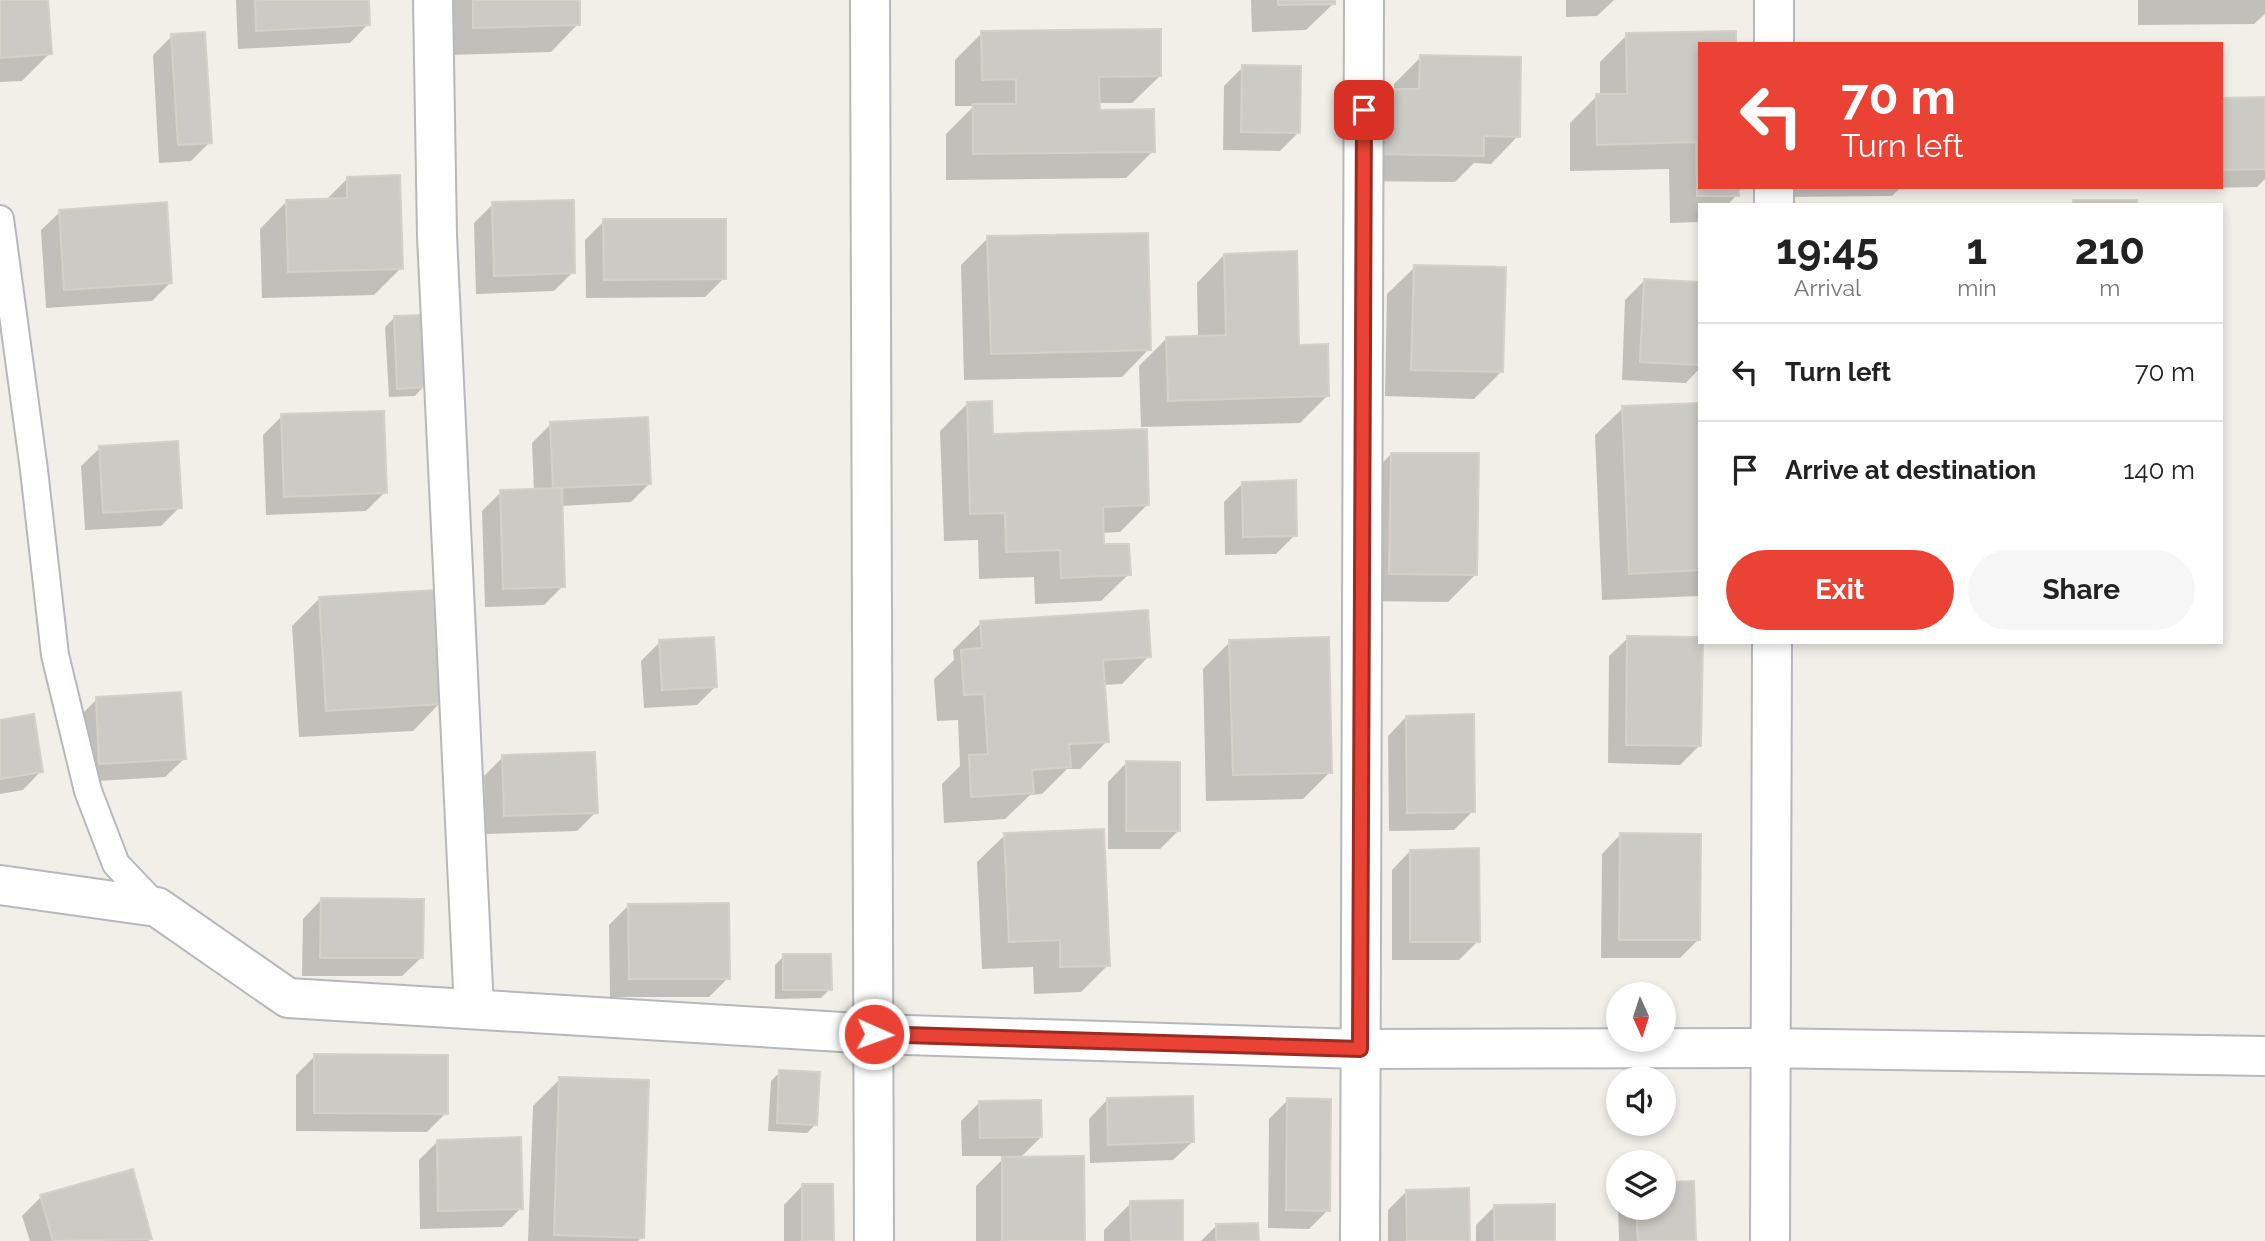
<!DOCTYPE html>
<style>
:root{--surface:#fff;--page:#f6f6f6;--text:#222;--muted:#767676;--line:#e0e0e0;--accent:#ea4335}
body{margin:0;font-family:Raleway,sans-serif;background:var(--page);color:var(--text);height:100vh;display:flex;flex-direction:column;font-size:26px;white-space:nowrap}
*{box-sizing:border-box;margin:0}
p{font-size:23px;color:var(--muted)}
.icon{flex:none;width:38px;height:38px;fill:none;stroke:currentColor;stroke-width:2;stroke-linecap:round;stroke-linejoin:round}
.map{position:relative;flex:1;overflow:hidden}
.side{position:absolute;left:1698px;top:203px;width:525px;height:441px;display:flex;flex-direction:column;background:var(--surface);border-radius:0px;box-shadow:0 4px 10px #0003}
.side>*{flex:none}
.guide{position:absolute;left:1698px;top:42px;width:525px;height:147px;border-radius:0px;box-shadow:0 4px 10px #0003;background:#ea4335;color:#fff;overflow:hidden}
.needle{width:46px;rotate:177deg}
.tools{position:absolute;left:1606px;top:982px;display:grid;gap:14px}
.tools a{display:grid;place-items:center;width:70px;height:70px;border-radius:50%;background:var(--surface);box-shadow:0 4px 10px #0003;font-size:35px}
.pin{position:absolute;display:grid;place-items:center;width:60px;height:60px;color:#fff;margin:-30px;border-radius:14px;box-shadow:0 4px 10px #0006}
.me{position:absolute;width:77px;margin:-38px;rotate:92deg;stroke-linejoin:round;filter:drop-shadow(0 0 5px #0008)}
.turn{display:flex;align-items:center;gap:24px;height:147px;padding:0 28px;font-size:32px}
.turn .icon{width:91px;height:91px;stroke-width:2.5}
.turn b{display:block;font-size:49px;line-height:60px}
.eta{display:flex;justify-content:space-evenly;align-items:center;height:119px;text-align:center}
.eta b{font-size:42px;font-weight:700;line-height:49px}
.cta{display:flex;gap:14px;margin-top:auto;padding:14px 28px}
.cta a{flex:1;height:80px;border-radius:42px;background:var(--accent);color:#fff;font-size:28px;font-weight:700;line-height:80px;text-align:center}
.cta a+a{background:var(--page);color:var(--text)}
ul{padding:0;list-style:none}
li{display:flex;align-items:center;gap:21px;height:98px;padding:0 28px;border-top:2px solid var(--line)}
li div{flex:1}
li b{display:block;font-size:26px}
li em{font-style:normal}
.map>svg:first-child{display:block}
.shadow{fill:#0003}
.building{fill:#cccac5;stroke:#d6d1c6;stroke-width:2}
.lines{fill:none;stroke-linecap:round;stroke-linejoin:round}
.service-casing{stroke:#b5b8bc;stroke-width:30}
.minor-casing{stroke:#b5b8bc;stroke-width:42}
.tertiary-casing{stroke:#b5b8bc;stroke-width:42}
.service{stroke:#fff;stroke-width:26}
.minor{stroke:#fff;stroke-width:38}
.tertiary{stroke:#fff;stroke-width:38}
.route-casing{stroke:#982c22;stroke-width:18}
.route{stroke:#ea4335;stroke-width:12}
</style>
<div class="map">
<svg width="2265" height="1241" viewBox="0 0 2265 1241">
<rect width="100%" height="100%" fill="#f1efe8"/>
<g class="shadow">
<path d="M0 0H46L50 53 22 81 0 82Z"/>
<path d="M236 0H367L368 24 350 43 238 49Z"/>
<path d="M445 0H578V24L551 52 447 55Z"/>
<path d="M1251 0H1334V3L1306 30 1252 32Z"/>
<path d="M1566 0H1614L1597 16 1566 17Z"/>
<path d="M2138 0H2265V14L2254 24 2138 25Z"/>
<path d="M982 33 1160 76 1132 103H1098V112L1153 151 1126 178 946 180V134L974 106H955V60Z"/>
<path d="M1627 35 1699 44V187L1737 195 1727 205H1699V222L1670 223 1669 169 1570 171V123L1597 96H1600V62Z"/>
<path d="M172 36 210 142 191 161 159 163 153 55Z"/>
<path d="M1421 57 1518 136 1491 164 1474 163 1455 182 1353 181 1394 91V84Z"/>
<path d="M1243 67 1299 132 1280 151 1223 150 1224 86Z"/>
<path d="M2265 99V179L2257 187 2152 189V187H2221V100Z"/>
<path d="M348 178 401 268 374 295 262 298 260 229 287 201 326 200Z"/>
<path d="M1763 187H1901L1892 196 1763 197Z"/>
<path d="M493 204 573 272 554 291 476 294 474 223Z"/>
<path d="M60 212 171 282 152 301 46 308 41 230Z"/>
<path d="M604 221 724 278 705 297 586 298 585 240Z"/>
<path d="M988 238 1149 349 1122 377 964 380 961 265Z"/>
<path d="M1224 255 1297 347 1328 395 1300 423 1141 427 1139 366 1166 339 1198 338 1197 283Z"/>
<path d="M1415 267 1501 372 1474 399 1385 396 1387 294Z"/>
<path d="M1644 281 1699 284V369L1686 383 1622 380 1625 300Z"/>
<path d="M394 318 424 386 415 396 389 397 385 327Z"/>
<path d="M967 404 991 436 1147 505 1120 532 1102 533V546L1129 574 1101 601 1035 604 1034 577 979 579 978 540 944 541 940 431Z"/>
<path d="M1699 405V596L1602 600 1595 435 1623 408Z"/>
<path d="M282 416 385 492 366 511 266 515 263 435Z"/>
<path d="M551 424 650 483 631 502 561 506 563 586 544 605 485 607 482 511 501 492 534 491 532 443Z"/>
<path d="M100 448 180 507 161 526 85 530 81 466Z"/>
<path d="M1391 454 1475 575 1448 602 1363 601 1364 482Z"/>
<path d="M1243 483 1295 535 1276 554 1225 555 1224 502Z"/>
<path d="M320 598 440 703 413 731 299 737 292 626Z"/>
<path d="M981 623 1149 656 1122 684 1103 685 1107 741 1080 769H1067L1042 794 1030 795 1005 819 944 823 942 784 960 766 958 720 937 721 934 679 954 660 953 650Z"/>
<path d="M1628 638 1699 639V746L1680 765 1608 763 1609 656Z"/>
<path d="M660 642 716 686 697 705 644 708 641 661Z"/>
<path d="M1230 642 1330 772 1303 799 1206 801 1203 669Z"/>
<path d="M97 699 184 759 165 777 81 782 78 718Z"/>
<path d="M1406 717 1473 811 1454 830 1389 831 1388 736Z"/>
<path d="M0 722 41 771 23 790 0 794Z"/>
<path d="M503 757 596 812 577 831 486 834 484 776Z"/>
<path d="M1126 763 1179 830 1160 849H1108V782Z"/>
<path d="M1005 835 1108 965 1081 992 1034 994 1033 967 982 969 977 862Z"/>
<path d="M1620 835 1699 939 1680 958H1601L1602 854Z"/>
<path d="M1410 851 1478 941 1459 960H1392V870Z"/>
<path d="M321 900 421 958 402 976H302L303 919Z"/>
<path d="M628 906 728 978 709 997H610L609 925Z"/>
<path d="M784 956 830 989 821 998 775 999V965Z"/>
<path d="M315 1056 446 1113 427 1132 296 1131V1075Z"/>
<path d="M780 1072 816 1124 807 1133 768 1131 771 1081Z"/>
<path d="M560 1079 642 1237 638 1241H528L533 1106Z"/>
<path d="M1107 1100 1192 1142 1173 1160 1090 1163 1089 1119Z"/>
<path d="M1288 1100 1328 1210 1309 1229 1268 1228 1269 1119Z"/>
<path d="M980 1102 1041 1137 1019 1159 1083 1241H976V1186L1006 1156H962L961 1121Z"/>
<path d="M438 1141 521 1208 502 1227 420 1229 419 1160Z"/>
<path d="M802 1186 832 1241H784V1205Z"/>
<path d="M1407 1191 1468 1241H1388V1210Z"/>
<path d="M41 1197 151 1239 148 1241H30L22 1216Z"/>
<path d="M1619 1202V1208H1664L1694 1241H1619L1618 1203Z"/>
<path d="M1131 1203 1182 1241H1104V1230Z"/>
<path d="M1495 1206 1553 1241H1476V1225Z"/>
<path d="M1216 1226 1257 1241H1201Z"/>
</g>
<g class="building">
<path d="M0 0H48L52 54 0 58Z"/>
<path d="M255 0H369L370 25 256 31Z"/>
<path d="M473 0H580V25L473 28Z"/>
<path d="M1278 0H1335V4L1278 5Z"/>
<path d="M1161 29V76L1099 77 1100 110 1154 109 1155 152 973 154V104H1016V79L982 80 981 31Z"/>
<path d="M1736 31V44H1699V187H1738L1739 196H1697L1696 142 1597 145 1596 94H1627L1626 33Z"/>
<path d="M205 32 212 143 178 145 171 34Z"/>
<path d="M1420 55 1521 57 1520 137 1484 136V156L1380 154 1381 89H1419Z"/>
<path d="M1242 65 1301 66 1300 133 1241 132Z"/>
<path d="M2265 97V169L2221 170V98Z"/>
<path d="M400 175 403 269 288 272 286 200 347 198V177Z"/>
<path d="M574 200 575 273 494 276 492 202Z"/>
<rect x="2073" y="200" width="64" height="5"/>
<path d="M167 202 172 283 64 290 59 210Z"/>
<path d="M603 219H726V279L604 280Z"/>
<path d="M1148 233 1151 350 991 354 987 236Z"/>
<path d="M1297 251 1299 345 1328 344 1329 396 1168 401 1166 337 1226 335 1224 254Z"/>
<path d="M1414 265 1506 267 1503 372 1411 370Z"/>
<path d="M1644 279 1699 282V365L1640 362Z"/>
<path d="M422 315 426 387 397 389 394 316Z"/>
<path d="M992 401 993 434 1147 429 1149 505 1103 507 1104 544H1129L1131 575 1061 578 1060 550 1006 552 1005 513 970 514 967 402Z"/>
<path d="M1699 403V570L1629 574 1622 406Z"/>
<path d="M384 411 387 493 284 497 281 414Z"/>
<path d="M648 417 651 484 553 488 550 422Z"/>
<path d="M178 441 182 508 103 513 99 446Z"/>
<path d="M1391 453H1479L1477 575 1389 574Z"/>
<path d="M1296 480 1297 536 1243 537 1242 482Z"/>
<path d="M562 488 565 587 503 589 500 490Z"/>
<path d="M436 590 442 704 326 711 319 597Z"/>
<path d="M1148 610 1151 657 1103 660 1109 742 1069 744 1071 767 1032 770 1034 793 971 797 969 755 988 754 984 694 964 695 961 650 982 648 980 621Z"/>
<path d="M1627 636 1699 637V642H1703L1701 746 1626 745Z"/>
<path d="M714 637 717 687 662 690 659 640Z"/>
<path d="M1329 637 1332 773 1233 775 1229 640Z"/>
<path d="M181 692 186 759 99 764 96 697Z"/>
<path d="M34 714 43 772 0 779V720Z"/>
<path d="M1474 714 1475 812 1407 813 1406 716Z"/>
<path d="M595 752 598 813 504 816 502 755Z"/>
<path d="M1126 761 1180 762V831H1126Z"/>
<path d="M1104 829 1110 966 1060 967V940L1009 942 1004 833Z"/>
<path d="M1620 833 1701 834 1700 940H1619Z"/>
<path d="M1479 848 1480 942H1410V850Z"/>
<path d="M321 898 424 899 423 958H320Z"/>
<path d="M729 903 730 979H629L628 904Z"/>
<path d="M783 954H831L832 990H783Z"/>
<path d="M314 1054 448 1055V1114L314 1113Z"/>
<path d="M779 1070 820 1072 817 1125 777 1123Z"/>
<path d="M559 1077 649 1080 644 1238 554 1235Z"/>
<path d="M1193 1096 1194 1142 1108 1145 1107 1098Z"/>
<path d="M1287 1098 1331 1099 1330 1211 1286 1210Z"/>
<path d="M1041 1100 1042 1137 980 1138 979 1101Z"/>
<path d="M521 1137 523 1209 438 1211 437 1140Z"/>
<path d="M1084 1156 1085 1241H1002V1157Z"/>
<path d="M133 1169 152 1239 53 1241 40 1195Z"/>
<path d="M1694 1181 1696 1241H1638L1636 1208H1664V1182Z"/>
<path d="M802 1184H833L834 1241H802Z"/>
<path d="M1469 1188 1470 1241H1407L1406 1190Z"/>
<path d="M1183 1200V1241H1131L1130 1201Z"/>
<path d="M1555 1204V1241H1494V1205Z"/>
<path d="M1258 1223 1259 1241H1216V1224Z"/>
</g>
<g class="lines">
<defs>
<path id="service" d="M0 219 34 470 55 655 88 791 116 864 157 907"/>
<g id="minor">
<path d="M433 0 437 236 474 1009"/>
<path d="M1774 44V0"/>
<path d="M1774 205V187"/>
<path d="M0 885 157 907 288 998 874 1034 1360 1049 1770 1048 2265 1056"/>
<path d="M1360 1241 1364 0"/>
<path d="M1770 1241 1772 642"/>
</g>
<path id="tertiary" d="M870 0 874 1241"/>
</defs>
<use href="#service" class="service-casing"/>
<use href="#minor" class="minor-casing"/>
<use href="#tertiary" class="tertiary-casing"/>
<use href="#service" class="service"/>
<use href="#minor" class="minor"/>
<use href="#tertiary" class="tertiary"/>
</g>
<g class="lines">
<defs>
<path id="route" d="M874 1034 1360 1049 1364 110"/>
</defs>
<use href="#route" class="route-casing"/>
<use href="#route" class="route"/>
</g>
</svg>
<div class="tools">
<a><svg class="needle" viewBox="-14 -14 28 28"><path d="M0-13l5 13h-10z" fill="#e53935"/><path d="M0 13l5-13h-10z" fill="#767676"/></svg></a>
<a><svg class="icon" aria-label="sound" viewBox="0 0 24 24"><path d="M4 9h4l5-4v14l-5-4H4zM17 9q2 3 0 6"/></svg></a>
<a><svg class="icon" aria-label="layers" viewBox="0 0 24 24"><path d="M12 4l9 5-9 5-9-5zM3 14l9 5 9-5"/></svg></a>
</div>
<div class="pin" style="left:1364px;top:110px;background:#d93025"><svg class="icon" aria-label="arrive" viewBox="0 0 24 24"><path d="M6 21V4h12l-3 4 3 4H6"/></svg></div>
<svg class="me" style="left:874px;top:1034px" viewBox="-20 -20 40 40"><circle r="17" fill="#ea4335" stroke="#fff" stroke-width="3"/><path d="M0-11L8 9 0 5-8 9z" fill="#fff"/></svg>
<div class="guide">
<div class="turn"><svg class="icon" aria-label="left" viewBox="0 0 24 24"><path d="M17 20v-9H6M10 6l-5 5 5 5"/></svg><div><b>70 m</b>Turn left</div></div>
</div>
<section class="side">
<div class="eta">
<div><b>19:45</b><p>Arrival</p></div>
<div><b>1</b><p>min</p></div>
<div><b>210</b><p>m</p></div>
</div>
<ul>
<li><svg class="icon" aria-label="left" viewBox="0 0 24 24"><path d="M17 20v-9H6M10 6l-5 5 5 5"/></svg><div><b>Turn left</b></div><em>70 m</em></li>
<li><svg class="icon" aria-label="arrive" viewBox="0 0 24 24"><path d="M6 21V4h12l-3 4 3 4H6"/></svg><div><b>Arrive at destination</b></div><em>140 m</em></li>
</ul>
<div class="cta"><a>Exit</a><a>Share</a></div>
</section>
</div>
